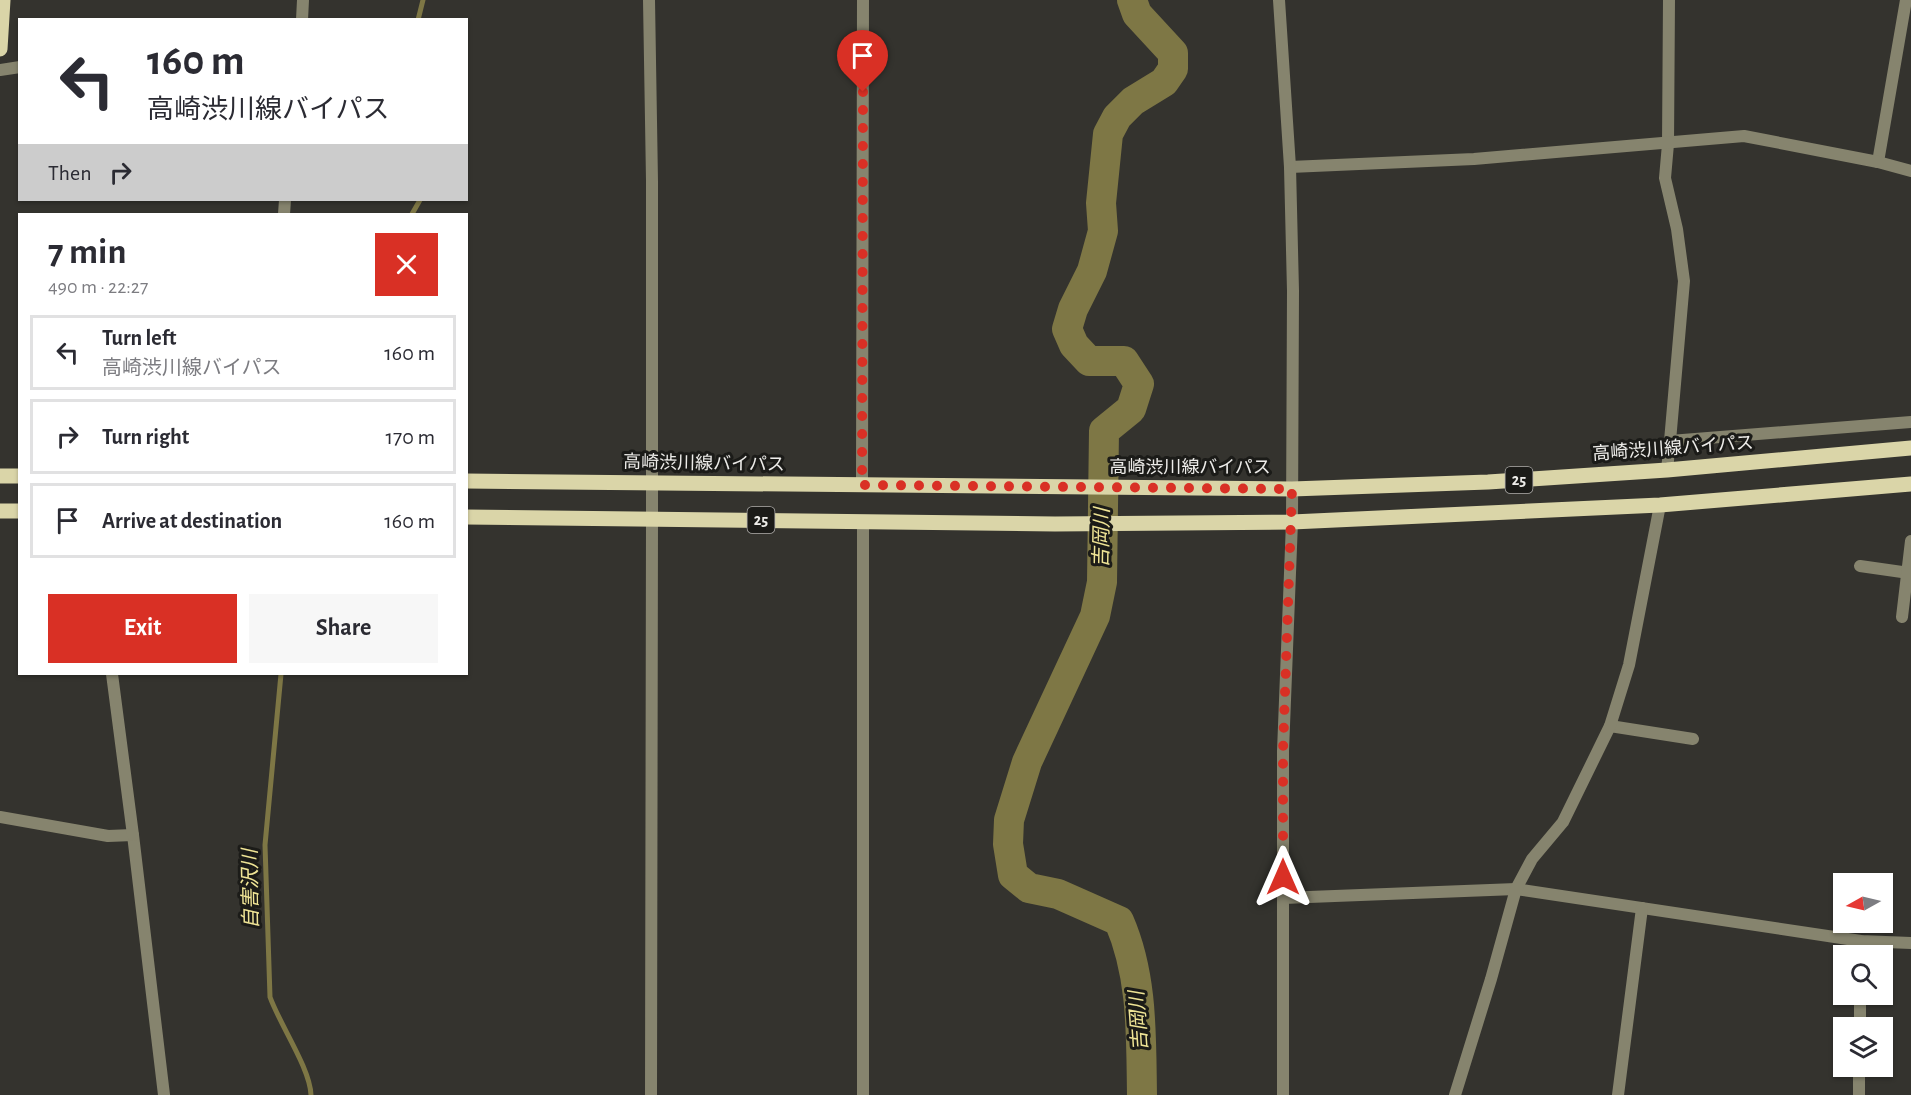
<!DOCTYPE html>
<meta charset="utf-8">
<style>
:root{--surface:#fff;--page:#f7f7f7;--text:#2b2b33;--muted:#7c7c81;--line:#e1e1e2;--accent:#d93025}
body{margin:0;font-family:"Alegreya Sans","Noto Sans JP",sans-serif;background:var(--page);color:var(--text);height:100vh;display:flex;flex-direction:column;font-size:22px;white-space:nowrap}
*{box-sizing:border-box;margin:0}
p{font-size:20px;color:var(--muted)}
.icon{flex:none;width:33px;height:33px;fill:none;stroke:currentColor;stroke-width:2;stroke-linecap:round;stroke-linejoin:round}
.map{position:relative;flex:1;overflow:hidden}
.details{position:absolute;left:18px;top:213px;width:450px;height:462px;display:flex;flex-direction:column;background:var(--surface);border-radius:0px;box-shadow:0 2px 4px #0004}
.details>*{flex:none}
.top-card{position:absolute;left:18px;top:18px;width:450px;height:183px;border-radius:0px;box-shadow:0 2px 4px #0004;background:#fff;color:var(--text);overflow:hidden}
.needle{width:39px;rotate:262deg}
.tools{position:absolute;left:1833px;top:873px;display:grid;gap:12px}
.tools a{display:grid;place-items:center;width:60px;height:60px;border-radius:0px;background:var(--surface);box-shadow:0 2px 4px #0004;font-size:30px}
.pin{position:absolute;display:grid;place-items:center;width:51px;height:51px;color:#fff;margin:-62px -26px;border-radius:50% 50% 50% 0;rotate:-45deg;box-shadow:0 0 6px #0007}
.pin .icon{rotate:45deg}
.me{position:absolute;width:66px;margin:-33px;rotate:0deg;stroke-linejoin:round;filter:drop-shadow(0 0 4px #0008)}
.turn{display:flex;align-items:center;gap:21px;height:126px;padding:0 30px;font-size:27px}
.turn .icon{width:78px;height:78px;stroke-width:2.5}
.turn b{display:block;font-size:42px;line-height:51px}
.then{display:flex;align-items:center;height:57px;padding:0 30px;background:#0003;gap:12px;font-size:22px}
.round{display:grid;place-items:center;flex:none;width:63px;height:63px;border-radius:0px;background:var(--page)}
.headline{display:flex;align-items:center;justify-content:space-between;height:102px;padding:0 30px}
h1{font-size:36px;font-weight:600;line-height:45px}
.button{display:flex;gap:12px;margin-top:auto;padding:12px 30px}
.button a{flex:1;height:69px;border-radius:0px;background:var(--accent);color:#fff;font-size:24px;font-weight:600;line-height:69px;text-align:center}
.button a+a{background:var(--page);color:var(--text)}
ul{padding:0;list-style:none}
li{display:flex;align-items:center;gap:18px;height:75px;margin:0 12px 9px;padding:0 18px;border:3px solid var(--line);border-radius:0px}
li div{flex:1}
li b{display:block;font-size:22px}
li em{font-style:normal}
.map>svg:first-child{display:block}
.lines{fill:none;stroke-linecap:round;stroke-linejoin:round}
.stream{stroke:#7e7745;stroke-width:5}
.river{stroke:#7e7745;stroke-width:30}
.minor{stroke:#86846e;stroke-width:12}
.tertiary{stroke:#86846e;stroke-width:12}
.primary{stroke:#dad5a8;stroke-width:15}
.route{stroke:#d93025;stroke-width:10;stroke-dasharray:0 18}
.labels{text-anchor:middle;dominant-baseline:central;stroke-width:6;stroke-linejoin:round;paint-order:stroke}
.shield{fill:#1b1b18;stroke:#aeadaa;stroke-width:1.5}
.shield-label{font-size:16px;font-weight:bold;fill:#edece9}
.street-label{font-size:18px;fill:#edece9;stroke:#1b1b18}
.water-label{font-size:20px;font-style:italic;fill:#f0e596;stroke:#1b1b18}
</style>
<div class="map">
<svg width="1911" height="1095" viewBox="0 0 1911 1095">
<rect width="100%" height="100%" fill="#34332e"/>
<g class="lines">
<g class="stream">
<path d="M418 20 423 0"/>
<path d="M412 214 420 200"/>
<path d="M281 674 265 845 270 997C280 1025 310 1068 311 1095"/>
</g>
<path class="river" d="M1132 0 1137 14 1173 53V69L1164 82 1133 101 1117 117 1108 134 1101 203 1103 231 1092 271 1073 309 1067 329 1074 345 1089 361H1124L1139 384 1131 409 1104 431 1102 582 1095 616 1027 762 1009 820 1008 844 1013 875 1029 888 1058 894 1119 921C1143 976 1141 1036 1142 1095"/>
<g class="minor">
<path d="M649 0 652 181V519"/>
<path d="M1669 0 1668 144 1665 178 1677 229 1684 281 1670 441"/>
<path d="M302 20 303 0"/>
<path d="M0 70 20 67"/>
<path d="M1878 162 1906 0"/>
<path d="M1290 167 1474 159 1744 136 1878 162 1911 171"/>
<path d="M284 214 285 200"/>
<path d="M1667 470 1670 441 1911 422"/>
<path d="M862 485 863 0"/>
<path d="M1860 566 1909 573"/>
<path d="M1902 617 1911 541"/>
<path d="M1610 726 1693 739"/>
<path d="M0 817 108 836 133 835 164 1095"/>
<path d="M1283 898 1516 889 1861 941 1911 943"/>
<path d="M1861 956V941"/>
<path d="M1860 1028V994"/>
<path d="M863 1095V521"/>
<path d="M1455 1095 1491 979 1516 889 1532 859 1563 822 1610 726 1629 665 1660 505"/>
<path d="M1618 1095 1642 908"/>
<path d="M1859 1095V1066"/>
</g>
<g class="tertiary">
<path d="M1279 0 1290 167 1293 291 1292 522 1283 751V1095"/>
<path d="M112 674 133 835"/>
<path d="M651 1095 652 519"/>
</g>
<g class="primary">
<path d="M0 49 3 0"/>
<path d="M0 476H20"/>
<path d="M466 481 1292 489 1488 482 1667 470 1911 448"/>
<path d="M0 511H20"/>
<path d="M466 517 1055 524 1292 522 1660 505 1911 484"/>
</g>
</g>
<g class="lines">
<path class="route" d="M863 92 862 485 1292 489 1283 751V877"/>
</g>
<g class="labels">
<g class="shield">
<rect x="1505.5" y="467" width="27" height="26" rx="4.5"/>
<rect x="747.5" y="507" width="27" height="26" rx="4.5"/>
</g>
<g class="shield-label">
<text x="1519" y="480">25</text>
<text x="761" y="520">25</text>
</g>
<g class="street-label">
<text transform="translate(1673 449) rotate(-4)">高崎渋川線バイパス</text>
<text transform="translate(704 464) rotate(1)">高崎渋川線バイパス</text>
<text x="1190" y="468">高崎渋川線バイパス</text>
</g>
<g class="water-label">
<text transform="translate(1102 538) rotate(-89)">吉岡川</text>
<text transform="translate(251 889) rotate(-91)">自害沢川</text>
<text transform="translate(1139 1021) rotate(-94)">吉岡川</text>
</g>
</g>
</svg>
<div class="tools">
<a><svg class="needle" viewBox="-14 -14 28 28"><path d="M0-13l5 13h-10z" fill="#e53935"/><path d="M0 13l5-13h-10z" fill="#7c7c81"/></svg></a>
<a><svg class="icon" aria-label="search" viewBox="0 0 24 24"><circle cx="10" cy="10" r="6"/><path d="M15 15l6 6"/></svg></a>
<a><svg class="icon" aria-label="layers" viewBox="0 0 24 24"><path d="M12 4l9 5-9 5-9-5zM3 14l9 5 9-5"/></svg></a>
</div>
<div class="pin" style="left:863px;top:92px;background:#d93025"><svg class="icon" aria-label="arrive" viewBox="0 0 24 24"><path d="M6 21V4h12l-3 4 3 4H6"/></svg></div>
<svg class="me" style="left:1283px;top:877px" viewBox="-20 -20 40 40"><path d="M0-17L14 15 0 8-14 15z" fill="#d93025" stroke="#fff" stroke-width="4"/></svg>
<div class="top-card">
<div class="turn"><svg class="icon" aria-label="left" viewBox="0 0 24 24"><path d="M17 20v-9H6M10 6l-5 5 5 5"/></svg><div><b>160 m</b>高崎渋川線バイパス</div></div>
<div class="then">Then<svg class="icon" aria-label="right" viewBox="0 0 24 24"><path d="M7 20v-9h11M14 6l5 5-5 5"/></svg></div>
</div>
<section class="details">
<div class="headline"><div><h1>7 min</h1><p>490 m · 22:27</p></div><a class="round" style="background:#d93025;color:#fff"><svg class="icon" aria-label="close" viewBox="0 0 24 24"><path d="M6 6l12 12M18 6L6 18"/></svg></a></div>
<ul>
<li><svg class="icon" aria-label="left" viewBox="0 0 24 24"><path d="M17 20v-9H6M10 6l-5 5 5 5"/></svg><div><b>Turn left</b><p>高崎渋川線バイパス</p></div><em>160 m</em></li>
<li><svg class="icon" aria-label="right" viewBox="0 0 24 24"><path d="M7 20v-9h11M14 6l5 5-5 5"/></svg><div><b>Turn right</b></div><em>170 m</em></li>
<li><svg class="icon" aria-label="arrive" viewBox="0 0 24 24"><path d="M6 21V4h12l-3 4 3 4H6"/></svg><div><b>Arrive at destination</b></div><em>160 m</em></li>
</ul>
<div class="button"><a>Exit</a><a>Share</a></div>
</section>
</div>
